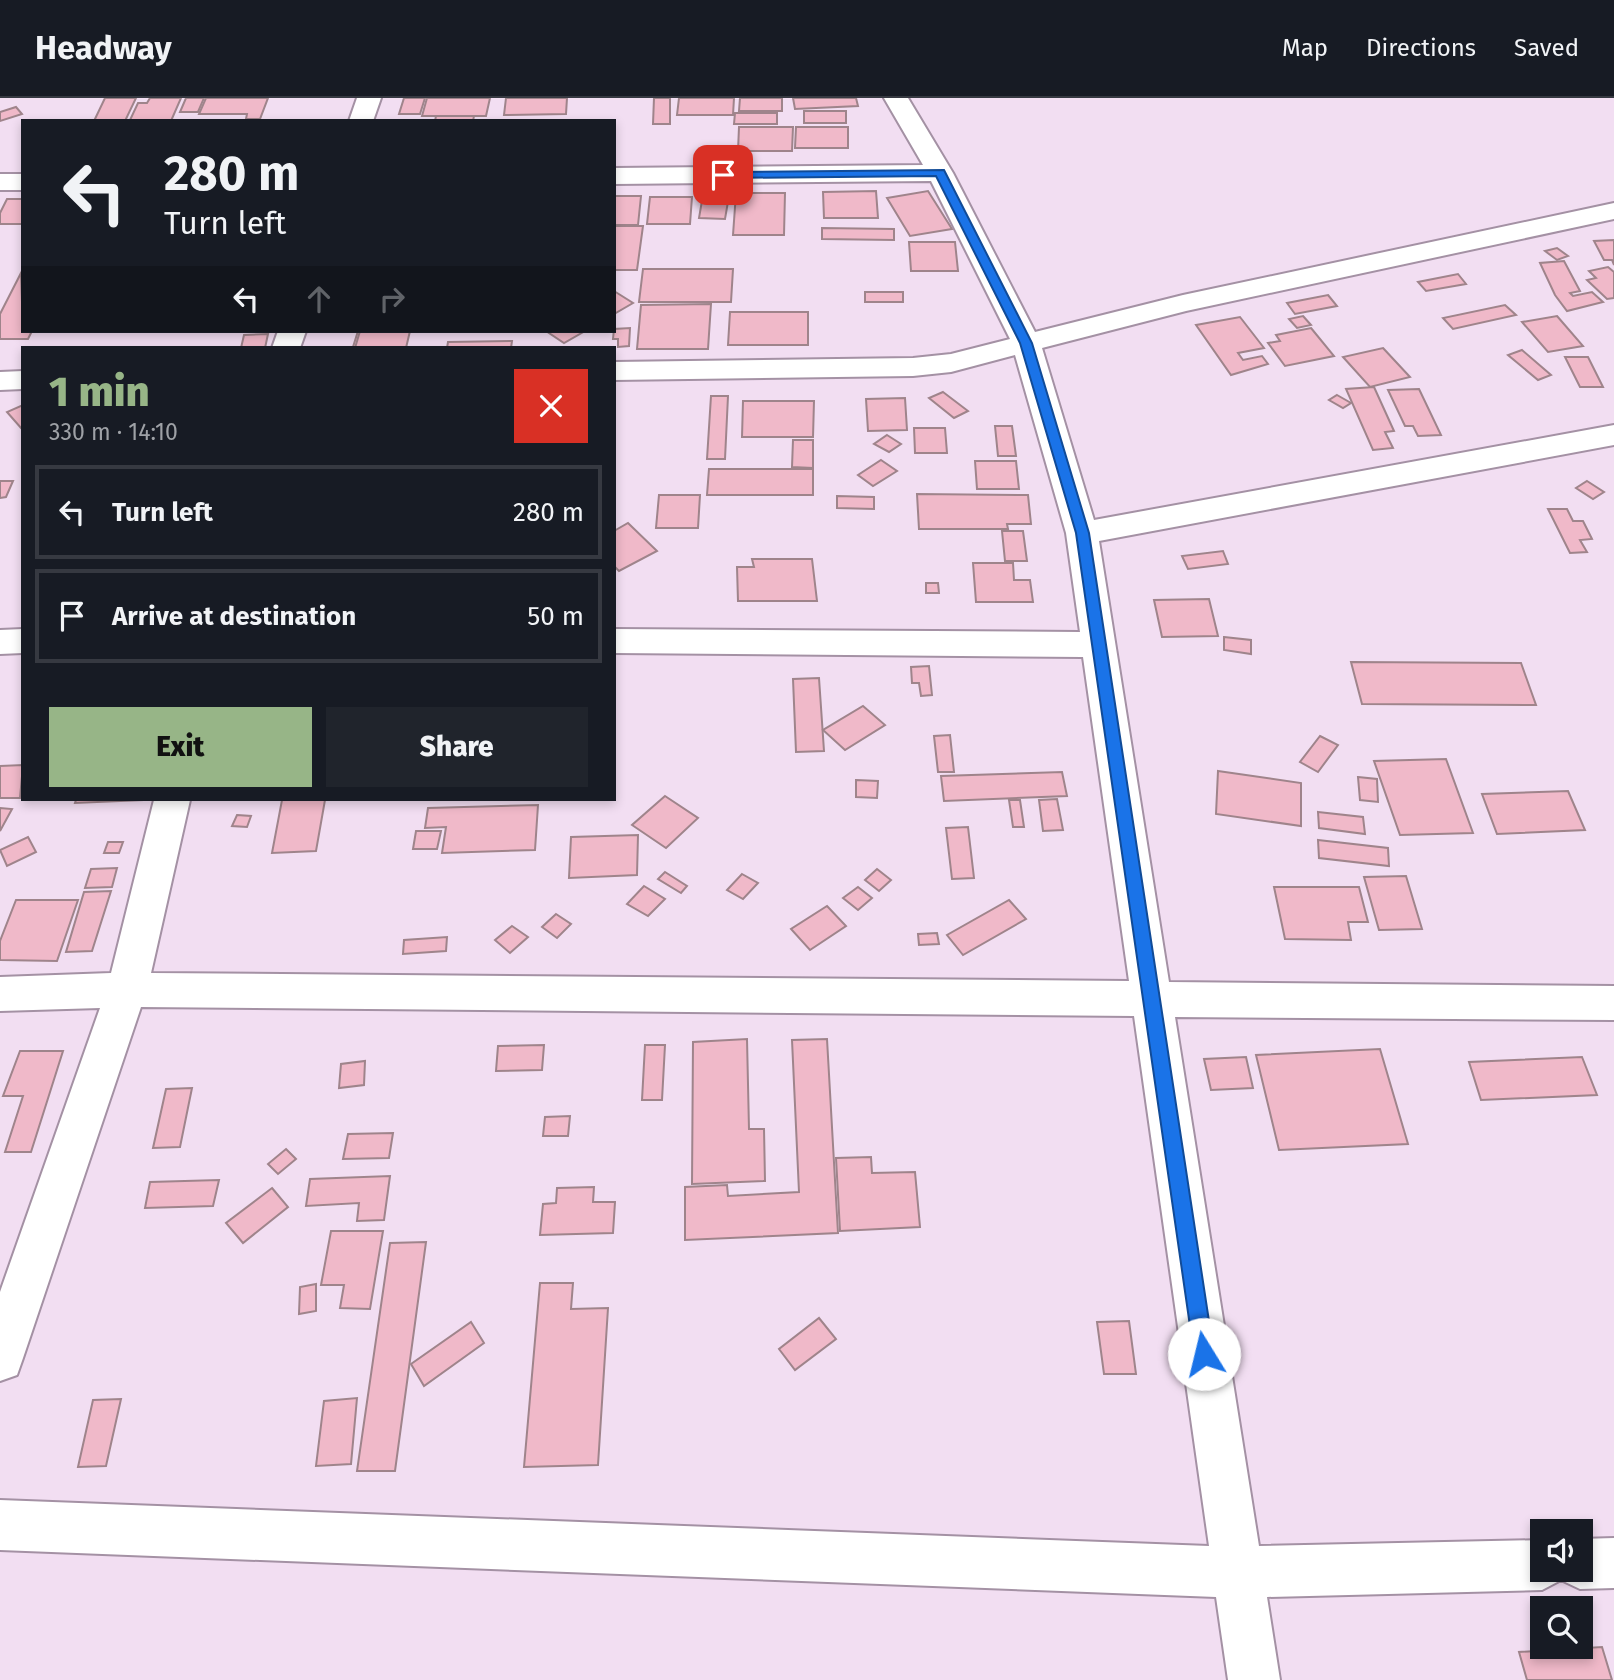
<!DOCTYPE html>
<meta charset="utf-8">
<style>
:root{--surface:#171b24;--page:#20242c;--text:#f1f3f6;--muted:#9ea1a6;--line:#363941;--accent:#97b587}
body{margin:0;font-family:"Fira Sans",sans-serif;background:var(--page);color:var(--text);height:100vh;display:flex;flex-direction:column;font-size:26px;white-space:nowrap}
*{box-sizing:border-box;margin:0}
p{font-size:23px;color:var(--muted)}
.icon{flex:none;width:38px;height:38px;fill:none;stroke:currentColor;stroke-width:2;stroke-linecap:round;stroke-linejoin:round}
.map{position:relative;flex:1;overflow:hidden}
.side{position:absolute;left:21px;top:248px;width:595px;height:455px;display:flex;flex-direction:column;background:var(--surface);border-radius:0px;box-shadow:0 4px 10px #0003}
.side>*{flex:none}
.guide{position:absolute;left:21px;top:21px;width:595px;height:214px;border-radius:0px;box-shadow:0 4px 10px #0003;background:#171b24;color:var(--text);overflow:hidden}
.buttons{position:absolute;left:1530px;top:1421px;display:grid;gap:14px}
.buttons a{display:grid;place-items:center;width:63px;height:63px;border-radius:0px;background:var(--surface);box-shadow:0 4px 10px #0003;font-size:35px}
.pin{position:absolute;display:grid;place-items:center;width:60px;height:60px;color:#fff;margin:-30px;border-radius:14px;box-shadow:0 4px 10px #0006}
.me{position:absolute;width:77px;margin:-38px;rotate:351deg;stroke-linejoin:round;filter:drop-shadow(0 0 5px #0008)}
.turn{display:flex;align-items:center;gap:24px;height:147px;padding:0 28px;font-size:32px}
.turn .icon{width:91px;height:91px;stroke-width:2.5}
.turn b{display:block;font-size:49px;line-height:60px}
.lanes{display:flex;align-items:center;height:66px;padding:0 28px;background:#0003;justify-content:center;gap:35px;direction:ltr}
.lanes .off{opacity:.35}
.round{display:grid;place-items:center;flex:none;width:74px;height:74px;border-radius:0px;background:var(--page)}
.headline{display:flex;align-items:center;justify-content:space-between;height:119px;padding:0 28px}
h1{font-size:42px;font-weight:800;line-height:52px;color:var(--accent)}
.button{display:flex;gap:14px;margin-top:auto;padding:14px 28px}
.button a{flex:1;height:80px;border-radius:0px;background:var(--accent);color:#111;font-size:28px;font-weight:800;line-height:80px;text-align:center}
.button a+a{background:var(--page);color:var(--text)}
ul{padding:0;list-style:none}
li{display:flex;align-items:center;gap:21px;height:94px;margin:0 14px 10px;padding:0 14px;border:4px solid var(--line);border-radius:0px}
li div{flex:1}
li b{display:block;font-size:26px}
li em{font-style:normal}
header{display:flex;align-items:center;gap:42px;box-sizing:border-box;height:98px;padding:0 35px;background:var(--surface);border-bottom:2px solid var(--line)}
header strong{font-size:33px}
nav{display:flex;gap:38px;margin-inline-start:auto;font-size:24px}
.map>svg:first-child{display:block}
.building{fill:#f0b9c9;stroke:#9f848b;stroke-width:2}
.lines{fill:none;stroke-linecap:round;stroke-linejoin:round}
.street-casing{stroke:#a491a4;stroke-width:4}
.street{fill:#fff;fill-rule:evenodd}
.route{fill:#1a73e8;stroke:#114b97;stroke-width:2}
</style>
<header>
<strong>Headway</strong>
<nav><a>Map</a><a>Directions</a><a>Saved</a></nav>
</header>
<div class="map">
<svg width="1614" height="1582" viewBox="0 0 1614 1582">
<rect width="100%" height="100%" fill="#f2def2"/>
<g class="building">
<path d="M105 0H136L125 23H94Z"/>
<path d="M150 0H181L171 23 130 22 138 5H147Z"/>
<path d="M186 0H204L198 14H180Z"/>
<path d="M206 0H268L260 21H246L247 16H199Z"/>
<path d="M404 0H425L420 16H399Z"/>
<path d="M427 0H490L486 18H422Z"/>
<path d="M506 0H567L566 16 504 17Z"/>
<path d="M654 0H670V26H653Z"/>
<path d="M679 0H734L733 17H677Z"/>
<path d="M740 0H782V13H739Z"/>
<path d="M793 0H856L858 8 795 11Z"/>
<path d="M16 9 22 16 0 23V14Z"/>
<rect x="804" y="13" width="42" height="12"/>
<path d="M735 15H777V26H734Z"/>
<path d="M436 18H474L473 23H435Z"/>
<path d="M739 29H793L792 53H738Z"/>
<path d="M796 29H848V50H795Z"/>
<path d="M704 91 730 92 725 121 699 120Z"/>
<path d="M876 93 878 120H824L823 94Z"/>
<path d="M928 93 952 131 910 138 887 100Z"/>
<path d="M736 95H785L784 137H733Z"/>
<path d="M614 98H641L638 127H614Z"/>
<path d="M650 99H692L690 126H647Z"/>
<path d="M7 101H23V126H0V115Z"/>
<path d="M614 128H643L637 172H614Z"/>
<path d="M822 130 894 131V142L822 141Z"/>
<path d="M1614 142V167L1612 162H1604L1594 143Z"/>
<path d="M909 144H955L958 173H911Z"/>
<path d="M1557 150 1568 158 1557 162 1545 153Z"/>
<path d="M1564 163 1580 193 1570 195 1573 198 1592 194 1603 204 1567 213 1555 197 1540 165Z"/>
<path d="M1608 169 1614 174V200L1607 201 1587 182 1596 180 1589 173Z"/>
<path d="M643 171H733L731 204H639Z"/>
<path d="M21 175 23 233H32L28 241H0V216Z"/>
<path d="M1458 176 1466 186 1426 193 1418 184Z"/>
<path d="M614 193 633 205 614 216Z"/>
<rect x="865" y="194" width="38" height="10"/>
<path d="M1328 197 1337 208 1295 216 1287 205Z"/>
<path d="M711 206 708 251H637L641 207Z"/>
<path d="M1505 207 1516 217 1453 231 1443 220Z"/>
<path d="M730 214H808V247H728Z"/>
<path d="M1303 218 1311 227 1297 230 1289 221Z"/>
<path d="M1557 218 1583 248 1548 254 1522 224Z"/>
<path d="M1240 219 1264 250 1238 255 1243 262 1262 258 1268 266 1231 277 1196 227Z"/>
<path d="M630 230 629 248 618 249V241H613L614 231Z"/>
<path d="M1311 230 1334 258 1285 268 1268 245 1280 243 1276 237Z"/>
<path d="M358 233H402L398 249H353Z"/>
<path d="M360 233H410L406 250H355Z"/>
<path d="M546 233H585L564 245Z"/>
<path d="M268 236 265 250H241L244 237Z"/>
<path d="M512 243 511 250H447L448 244Z"/>
<path d="M1383 250 1410 279 1370 289 1343 259Z"/>
<path d="M1522 252 1551 277 1538 282 1508 257Z"/>
<path d="M1565 259H1588L1603 289H1580Z"/>
<path d="M1374 289 1394 333 1385 334 1393 350 1373 352 1346 291Z"/>
<path d="M1419 291 1441 337 1418 338 1413 328H1405L1388 292Z"/>
<path d="M943 294 968 313 954 320 929 300Z"/>
<path d="M1337 297 1351 305 1343 310 1329 302Z"/>
<path d="M711 298H728L725 361H707Z"/>
<path d="M905 300 907 332 868 333 866 301Z"/>
<path d="M743 303H814L813 339H742Z"/>
<path d="M23 307V329L21 330 7 314Z"/>
<path d="M995 328H1012L1016 358H998Z"/>
<path d="M914 330H945L947 355H915Z"/>
<path d="M887 337 901 346 889 354 874 346Z"/>
<path d="M793 342H813V370L792 369Z"/>
<path d="M881 362 897 373 873 388 858 377Z"/>
<path d="M975 363H1016L1019 391H977Z"/>
<path d="M709 371H813V397H707Z"/>
<path d="M0 383H13L6 399 0 400Z"/>
<path d="M1587 383 1604 394 1593 401 1576 390Z"/>
<path d="M917 396 1028 397 1031 426H1007L1008 431H919Z"/>
<path d="M659 397H700L698 430H656Z"/>
<path d="M837 398 874 399V411L837 410Z"/>
<path d="M1548 411H1567L1573 423H1583L1592 441 1580 442 1587 454 1570 455Z"/>
<path d="M628 425 657 453 619 473 614 468V433Z"/>
<path d="M1002 433H1023L1027 463H1005Z"/>
<path d="M1223 453 1228 466 1188 471 1182 458Z"/>
<path d="M752 461H812L817 503H738L737 469H754Z"/>
<path d="M973 465H1013L1014 482H1030L1033 504H976Z"/>
<path d="M926 485H938L939 495H926Z"/>
<path d="M1209 501 1218 538 1162 539 1154 502Z"/>
<path d="M1224 539 1251 542V556L1224 552Z"/>
<path d="M1351 564 1521 565 1536 607 1362 606Z"/>
<path d="M929 568 932 597 921 598 919 585H912L911 569Z"/>
<path d="M819 580 824 653 796 654 793 581Z"/>
<path d="M863 608 885 627 845 652 823 632Z"/>
<path d="M950 637 954 674H938L934 638Z"/>
<path d="M1320 638 1338 647 1318 674 1300 664Z"/>
<path d="M1446 661 1473 735 1400 737 1374 663Z"/>
<path d="M23 667 20 700H0V668Z"/>
<path d="M1218 673 1301 685V728L1216 716Z"/>
<path d="M1062 674 1067 698 944 703 941 678Z"/>
<path d="M1358 679 1377 681 1378 704 1360 702Z"/>
<path d="M856 682 878 683 877 700 856 699Z"/>
<path d="M1568 693 1585 732 1497 736 1482 696Z"/>
<path d="M665 698 698 720 666 750 632 727Z"/>
<path d="M1057 701 1063 732 1043 733 1039 702Z"/>
<path d="M76 702H144L75 705Z"/>
<path d="M282 702H325L316 753 272 755Z"/>
<path d="M1009 702H1020L1024 729H1013Z"/>
<path d="M538 707 535 752 442 755 446 729 425 730 428 710Z"/>
<path d="M0 710 12 711 0 733Z"/>
<path d="M1318 714 1363 719 1365 736 1319 730Z"/>
<path d="M237 717 251 718 247 729 232 728Z"/>
<path d="M968 729 974 780 952 781 946 730Z"/>
<path d="M416 733H441L437 751H413Z"/>
<path d="M638 737 637 777 569 780 571 739Z"/>
<path d="M28 739 36 754 7 768 0 752Z"/>
<path d="M1318 742 1388 750 1389 768 1319 760Z"/>
<path d="M108 744H123L119 755H104Z"/>
<path d="M117 770 112 789 85 790 91 771Z"/>
<path d="M877 771 891 782 879 793 865 782Z"/>
<path d="M665 774 687 788 681 795 658 781Z"/>
<path d="M742 776 758 785 743 801 727 792Z"/>
<path d="M1406 778 1422 831 1379 832 1364 779Z"/>
<path d="M644 788 665 801 648 818 627 806Z"/>
<path d="M858 789 872 800 858 812 843 800Z"/>
<path d="M1274 789H1359L1368 824H1348L1351 842 1285 841Z"/>
<path d="M111 793 92 853 66 854 84 794Z"/>
<path d="M16 802H78L57 863 0 862V843Z"/>
<path d="M1009 802 1026 821 963 857 947 837Z"/>
<path d="M827 808 846 828 810 852 791 831Z"/>
<path d="M556 816 571 826 557 840 542 829Z"/>
<path d="M512 828 528 839 510 855 495 842Z"/>
<path d="M937 835 939 846 919 847 918 836Z"/>
<path d="M447 839 446 853 403 856 404 842Z"/>
<path d="M747 941 749 1031H764L765 1083 692 1086 693 944Z"/>
<path d="M827 941 838 1135 685 1142V1089L727 1087 728 1098 799 1094 792 942Z"/>
<path d="M544 947 542 972 496 973 498 948Z"/>
<path d="M645 947H665L662 1002H642Z"/>
<path d="M1380 951 1408 1046 1279 1052 1256 957Z"/>
<path d="M20 953H63L31 1054H5L23 998H3Z"/>
<path d="M1246 959 1253 990 1211 992 1204 961Z"/>
<path d="M1582 959 1597 997 1481 1002 1469 964Z"/>
<path d="M365 963 364 987 339 990 341 966Z"/>
<path d="M192 990 180 1049 153 1050 166 991Z"/>
<path d="M570 1018 568 1038H543L545 1019Z"/>
<path d="M393 1035 389 1060 343 1061 348 1036Z"/>
<path d="M286 1051 296 1061 278 1076 268 1066Z"/>
<path d="M871 1059 872 1075 915 1074 920 1129 840 1133 836 1060Z"/>
<path d="M390 1078 384 1122 357 1123 359 1105 306 1108 310 1081Z"/>
<path d="M219 1082 213 1108 145 1110 150 1084Z"/>
<path d="M594 1089 593 1104H615L613 1135 540 1137 543 1106 556 1105 557 1090Z"/>
<path d="M272 1090 288 1109 243 1145 226 1125Z"/>
<path d="M331 1133H383L370 1211 340 1210 344 1187H321Z"/>
<path d="M426 1144 395 1373H357L390 1145Z"/>
<path d="M540 1185H573L571 1211 608 1210 598 1367 524 1369Z"/>
<path d="M316 1186V1213L299 1216 300 1189Z"/>
<path d="M819 1220 836 1241 795 1272 779 1251Z"/>
<path d="M1129 1223 1136 1276H1104L1097 1224Z"/>
<path d="M471 1224 484 1245 424 1288 411 1266Z"/>
<path d="M357 1300 351 1366 316 1368 324 1303Z"/>
<path d="M121 1301 106 1368 78 1369 93 1302Z"/>
<path d="M1602 1549 1612 1582H1527L1519 1554Z"/>
</g>
<g class="lines">
<defs>
<g id="street">
<path d="M357 0H381L373 23H349Z"/>
<path d="M884 0H908L953 75 1035 234 1183 197 1614 105V121L1186 213 1042 250 1094 422 1614 327V347L1099 443 1169 884 1614 888V922L1175 919 1259 1448 1542 1442V1472H1580V1441L1614 1440V1490L1580 1491 1561 1482 1542 1492 1267 1499 1280 1582H1228L1216 1499 0 1452V1402L1209 1448 1134 918 141 909 23 1260 17 1277 0 1283V1194L100 910 0 913V879L111 875 154 702H190L151 875 1129 883 1083 559 614 555V531L1080 534 1066 435 1015 257 951 274 913 278 614 282V264L913 260 951 256 1010 241 931 83 614 86V70L923 67Z"/>
<rect x="0" y="76" width="23" height="16"/>
<path d="M278 233H306L300 250H272Z"/>
<path d="M23 273V291L0 292V274Z"/>
<path d="M23 531V555L0 556V532Z"/>
</g>
</defs>
<use href="#street" class="street-casing"/>
<use href="#street" class="street"/>
</g>
<path class="route" d="M944 72 1032 245 1089 435 1214 1256 1211 1263 1204 1266 1197 1263 1194 1256 1076 435 1020 245 936 78 723 80 717 77 723 74Z"/>
</svg>
<div class="buttons">
<a><svg class="icon" aria-label="sound" viewBox="0 0 24 24"><path d="M4 9h4l5-4v14l-5-4H4zM17 9q2 3 0 6"/></svg></a>
<a><svg class="icon" aria-label="search" viewBox="0 0 24 24"><circle cx="10" cy="10" r="6"/><path d="M15 15l6 6"/></svg></a>
</div>
<div class="pin" style="left:723px;top:77px;background:#d93025"><svg class="icon" aria-label="arrive" viewBox="0 0 24 24"><path d="M6 21V4h12l-3 4 3 4H6"/></svg></div>
<svg class="me" style="left:1204px;top:1256px" viewBox="-20 -20 40 40"><circle r="19" fill="#fff"/><path d="M0-13L10 11 0 6-10 11z" fill="#1a73e8"/></svg>
<div class="guide">
<div class="turn"><svg class="icon" aria-label="left" viewBox="0 0 24 24"><path d="M17 20v-9H6M10 6l-5 5 5 5"/></svg><div><b>280 m</b>Turn left</div></div>
<div class="lanes"><svg class="icon" aria-label="left" viewBox="0 0 24 24"><path d="M17 20v-9H6M10 6l-5 5 5 5"/></svg><svg class="icon off" aria-label="ahead" viewBox="0 0 24 24"><path d="M12 20V5M6 11l6-6 6 6"/></svg><svg class="icon off" aria-label="right" viewBox="0 0 24 24"><path d="M7 20v-9h11M14 6l5 5-5 5"/></svg></div>
</div>
<section class="side">
<div class="headline"><div><h1>1 min</h1><p>330 m · 14:10</p></div><a class="round" style="background:#d93025;color:#fff"><svg class="icon" aria-label="close" viewBox="0 0 24 24"><path d="M6 6l12 12M18 6L6 18"/></svg></a></div>
<ul>
<li><svg class="icon" aria-label="left" viewBox="0 0 24 24"><path d="M17 20v-9H6M10 6l-5 5 5 5"/></svg><div><b>Turn left</b></div><em>280 m</em></li>
<li><svg class="icon" aria-label="arrive" viewBox="0 0 24 24"><path d="M6 21V4h12l-3 4 3 4H6"/></svg><div><b>Arrive at destination</b></div><em>50 m</em></li>
</ul>
<div class="button"><a>Exit</a><a>Share</a></div>
</section>
</div>
